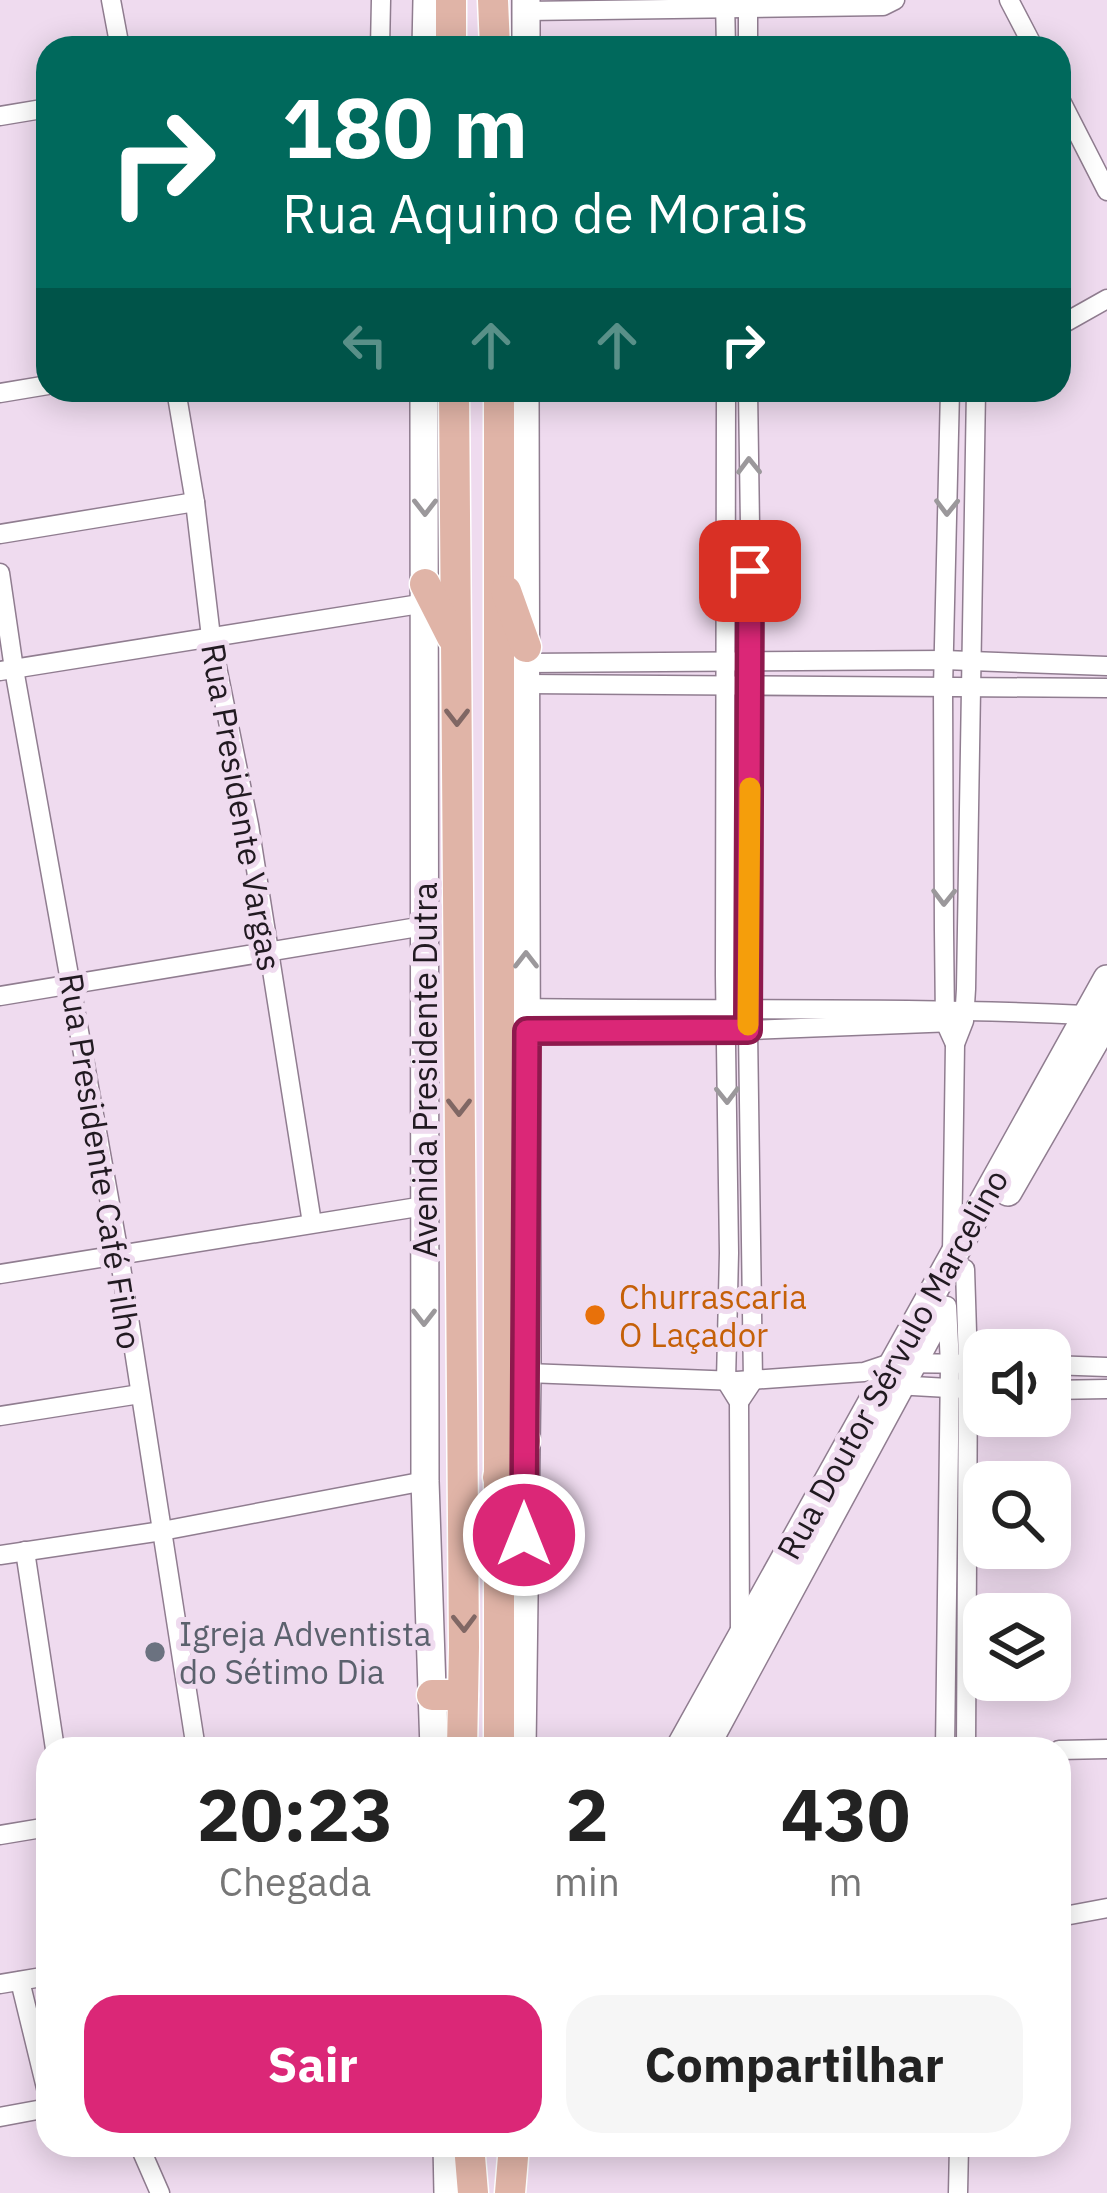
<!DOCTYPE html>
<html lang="pt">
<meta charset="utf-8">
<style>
:root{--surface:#fff;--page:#f6f6f6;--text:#222;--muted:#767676;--accent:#db2777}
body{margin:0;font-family:"IBM Plex Sans",sans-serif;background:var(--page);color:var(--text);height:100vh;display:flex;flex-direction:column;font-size:45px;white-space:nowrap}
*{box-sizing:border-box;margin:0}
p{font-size:39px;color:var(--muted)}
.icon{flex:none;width:66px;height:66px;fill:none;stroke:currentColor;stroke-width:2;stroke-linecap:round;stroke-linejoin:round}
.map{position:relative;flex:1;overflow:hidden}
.panel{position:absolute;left:36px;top:1737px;width:1035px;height:420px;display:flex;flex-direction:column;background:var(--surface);border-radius:36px;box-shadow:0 6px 30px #0003}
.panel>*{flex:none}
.hud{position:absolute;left:36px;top:36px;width:1035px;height:366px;border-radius:36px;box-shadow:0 6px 30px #0003;background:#00695c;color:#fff;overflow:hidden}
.fabs{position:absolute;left:963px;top:1329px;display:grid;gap:24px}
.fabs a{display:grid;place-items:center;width:108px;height:108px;border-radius:24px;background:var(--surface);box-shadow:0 6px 30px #0003;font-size:60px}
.pin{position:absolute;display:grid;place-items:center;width:102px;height:102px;color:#fff;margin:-51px;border-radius:24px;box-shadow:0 6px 18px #0006}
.me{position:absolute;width:132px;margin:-66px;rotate:0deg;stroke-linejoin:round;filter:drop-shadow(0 0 9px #0008)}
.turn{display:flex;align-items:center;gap:42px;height:252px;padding:0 48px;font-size:54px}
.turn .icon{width:156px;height:156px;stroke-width:2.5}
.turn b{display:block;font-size:84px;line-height:102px}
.lanes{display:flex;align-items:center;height:114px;padding:0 48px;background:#0003;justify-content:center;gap:60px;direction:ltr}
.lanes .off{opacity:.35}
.eta{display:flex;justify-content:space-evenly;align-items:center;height:204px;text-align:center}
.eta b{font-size:72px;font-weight:700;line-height:84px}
.primary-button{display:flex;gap:24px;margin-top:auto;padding:24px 48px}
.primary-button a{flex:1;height:138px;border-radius:36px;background:var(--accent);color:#fff;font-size:48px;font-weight:700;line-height:138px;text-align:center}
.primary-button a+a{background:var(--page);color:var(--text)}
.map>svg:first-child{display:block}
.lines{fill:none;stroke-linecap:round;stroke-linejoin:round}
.street-casing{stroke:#907d90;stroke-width:21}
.secondary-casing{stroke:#907d90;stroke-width:30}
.primary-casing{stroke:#fff;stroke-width:33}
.street{stroke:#fff;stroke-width:18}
.secondary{stroke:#fff;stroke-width:27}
.primary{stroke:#e0b4a7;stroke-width:30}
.oneway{stroke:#9b989b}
.oneway2{stroke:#806764}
.route-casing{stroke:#8e194d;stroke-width:30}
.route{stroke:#db2777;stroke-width:21}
.slow{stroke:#f59e0b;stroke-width:21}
.food-dot{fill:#e8710a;stroke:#efdbef;stroke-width:4.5}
.worship-dot{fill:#6b7280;stroke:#efdbef;stroke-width:4.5}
.labels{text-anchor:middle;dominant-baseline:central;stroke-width:10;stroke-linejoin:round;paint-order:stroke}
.street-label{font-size:33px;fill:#211a21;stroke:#efdbef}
.food-label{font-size:33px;fill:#c56008;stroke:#efdbef;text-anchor:start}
.worship-label{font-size:33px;fill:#5b616d;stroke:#efdbef;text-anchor:start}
</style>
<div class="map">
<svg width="1107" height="2193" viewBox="0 0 1107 2193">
<rect width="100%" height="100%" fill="#efdbef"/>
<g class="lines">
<defs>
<g id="street">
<path d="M111 0 120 48"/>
<path d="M725 0 726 48"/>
<path d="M1009 0 1034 48"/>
<path d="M526 11 883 6 895 0"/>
<path d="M380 48 381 0"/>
<path d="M748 48V0"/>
<path d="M1059 97 1107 191"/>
<path d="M0 116 48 108"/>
<path d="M1059 326 1107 299"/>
<path d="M176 390 195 502 211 637 249 825 312 1223"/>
<path d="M726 390 725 976 729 1253 726 1381 739 1402 740 1635"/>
<path d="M950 390 943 688 944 931 945 1022 955 1044"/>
<path d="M0 393 48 385"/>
<path d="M0 534 195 502"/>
<path d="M0 573 14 669 119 1254 196 1749"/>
<path d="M526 663 944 660 1107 666"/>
<path d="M0 671 426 603"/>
<path d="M526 684 1107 688"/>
<path d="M0 996 424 926"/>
<path d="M527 1008C713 1011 899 1006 1085 1015L1094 1023"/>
<path d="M527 1031H726L954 1022"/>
<path d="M952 1253 955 1044 964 1021 966 989 976 390"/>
<path d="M965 1269 968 1363 966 1749"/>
<path d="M0 1274 424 1206"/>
<path d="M1050 1365 1107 1367"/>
<path d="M527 1373 737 1381 864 1372 891 1363 984 1364"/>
<path d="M895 1385 984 1390"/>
<path d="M1050 1390 1107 1389"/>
<path d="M739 1402 753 1381 748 1030 752 662 748 390"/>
<path d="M0 1416 140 1394"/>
<path d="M25 1551 55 1749"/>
<path d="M0 1555 162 1531 425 1481"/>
<path d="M945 1749 950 1364 947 1306"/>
<path d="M1059 1750 1107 1749"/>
<path d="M0 1835 48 1827"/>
<path d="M1059 1917 1107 1908"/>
<path d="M20 1981 48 2096"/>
<path d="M0 1984 48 1976"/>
<path d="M0 2117 48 2108"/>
<path d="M139 2145 160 2193"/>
<path d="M958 2193 959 2145"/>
</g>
<g id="secondary">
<path d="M426 48 427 0"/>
<path d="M526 48V0"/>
<path d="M424 390 425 1481 434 1749"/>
<path d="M1008 1192 1107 1020"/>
<path d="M522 1749 527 1373 525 390"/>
<path d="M679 1749 1107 979"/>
<path d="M704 1749 942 1309"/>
<path d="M447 2145 448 2193"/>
</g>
<g id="primary">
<path d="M451 0V48"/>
<path d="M493 0 495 48"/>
<path d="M454 390 464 1647 462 1749"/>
<path d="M499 390V1749"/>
<path d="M425 584 452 637"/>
<path d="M506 591 526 647"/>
<path d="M498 1477 525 1441"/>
<path d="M432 1695H463"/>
<path d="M469 2145 473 2193"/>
<path d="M510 2193 514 2145"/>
</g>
</defs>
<use href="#street" class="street-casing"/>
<use href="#secondary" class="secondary-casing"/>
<use href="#primary" class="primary-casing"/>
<use href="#street" class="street"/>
<use href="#secondary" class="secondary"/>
<use href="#primary" class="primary"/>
</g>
<defs><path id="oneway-chevron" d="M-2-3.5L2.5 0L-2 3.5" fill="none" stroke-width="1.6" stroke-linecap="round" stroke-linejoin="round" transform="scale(3)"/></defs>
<g class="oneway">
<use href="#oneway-chevron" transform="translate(749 466) rotate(-91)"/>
<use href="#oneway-chevron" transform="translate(425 507) rotate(90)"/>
<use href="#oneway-chevron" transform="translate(947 507) rotate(91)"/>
<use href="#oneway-chevron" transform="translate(944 897) rotate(91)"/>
<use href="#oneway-chevron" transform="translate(526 960) rotate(-90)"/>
<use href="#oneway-chevron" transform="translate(727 1095) rotate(89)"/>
<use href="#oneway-chevron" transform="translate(424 1317) rotate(90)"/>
</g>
<g class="oneway2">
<use href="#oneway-chevron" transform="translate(457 717) rotate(90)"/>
<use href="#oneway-chevron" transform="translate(459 1107) rotate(90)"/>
<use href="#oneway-chevron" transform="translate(464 1623) rotate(89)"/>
</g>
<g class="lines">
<defs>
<path id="route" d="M524 1535 527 1031 748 1030 750 571"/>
</defs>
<use href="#route" class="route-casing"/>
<use href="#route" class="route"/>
<path class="slow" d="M748 1025 750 788"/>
</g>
<circle class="food-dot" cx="595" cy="1315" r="12"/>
<circle class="worship-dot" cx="155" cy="1652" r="12"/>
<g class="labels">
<g class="street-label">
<text transform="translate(242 807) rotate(80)">Rua Presidente Vargas</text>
<text transform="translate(424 1070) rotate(-90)">Avenida Presidente Dutra</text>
<text transform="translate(101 1161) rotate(81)">Rua Presidente Café Filho</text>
<text transform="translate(892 1364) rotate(-61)">Rua Doutor Sérvulo Marcelino</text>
</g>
<g class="food-label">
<text x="619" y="1296">Churrascaria<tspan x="619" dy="38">O Laçador</tspan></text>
</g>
<g class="worship-label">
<text x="179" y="1633">Igreja Adventista<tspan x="179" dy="38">do Sétimo Dia</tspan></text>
</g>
</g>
</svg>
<div class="fabs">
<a><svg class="icon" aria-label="sound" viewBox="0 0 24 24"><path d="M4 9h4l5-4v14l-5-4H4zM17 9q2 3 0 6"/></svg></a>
<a><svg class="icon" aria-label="search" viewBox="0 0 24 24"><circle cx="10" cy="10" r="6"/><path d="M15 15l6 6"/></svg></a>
<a><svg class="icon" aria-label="layers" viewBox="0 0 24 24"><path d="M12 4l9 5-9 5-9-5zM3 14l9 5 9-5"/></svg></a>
</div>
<div class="pin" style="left:750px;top:571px;background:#d93025"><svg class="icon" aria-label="arrive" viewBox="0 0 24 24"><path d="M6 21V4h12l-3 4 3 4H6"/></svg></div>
<svg class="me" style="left:524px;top:1535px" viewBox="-20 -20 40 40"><circle r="17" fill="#db2777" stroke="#fff" stroke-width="3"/><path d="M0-11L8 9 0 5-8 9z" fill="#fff"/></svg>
<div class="hud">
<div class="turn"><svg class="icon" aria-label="right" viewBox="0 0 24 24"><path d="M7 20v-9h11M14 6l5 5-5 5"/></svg><div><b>180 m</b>Rua Aquino de Morais</div></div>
<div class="lanes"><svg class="icon off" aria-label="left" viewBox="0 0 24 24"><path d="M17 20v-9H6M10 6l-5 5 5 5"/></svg><svg class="icon off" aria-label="ahead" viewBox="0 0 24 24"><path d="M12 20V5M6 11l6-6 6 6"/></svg><svg class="icon off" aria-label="ahead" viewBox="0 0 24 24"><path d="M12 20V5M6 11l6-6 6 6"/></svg><svg class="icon" aria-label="right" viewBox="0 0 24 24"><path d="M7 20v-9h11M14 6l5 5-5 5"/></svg></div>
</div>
<section class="panel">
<div class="eta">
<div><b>20:23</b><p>Chegada</p></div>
<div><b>2</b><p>min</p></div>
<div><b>430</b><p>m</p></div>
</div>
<div class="primary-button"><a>Sair</a><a>Compartilhar</a></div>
</section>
</div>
